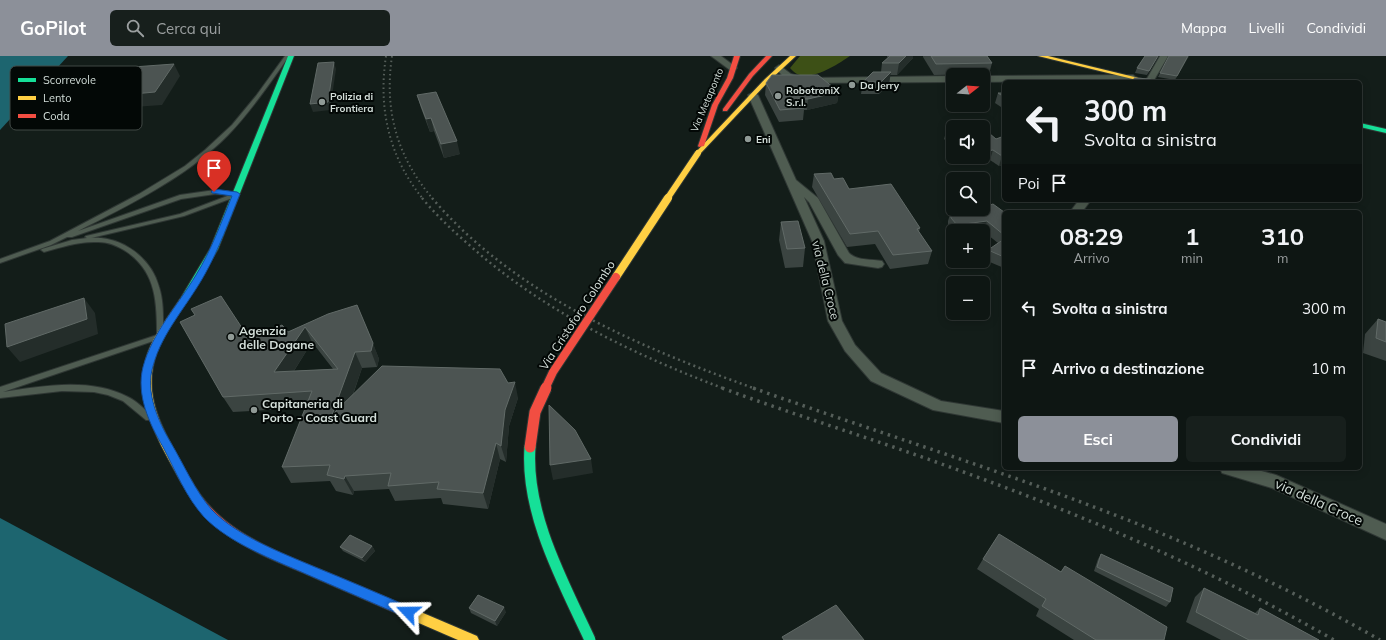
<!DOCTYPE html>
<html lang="it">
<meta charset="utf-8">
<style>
:root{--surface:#0e1613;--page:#171f1c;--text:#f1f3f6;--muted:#9b9fa0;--line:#2e3533;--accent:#8c9099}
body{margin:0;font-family:Mulish,sans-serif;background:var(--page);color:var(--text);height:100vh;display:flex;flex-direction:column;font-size:15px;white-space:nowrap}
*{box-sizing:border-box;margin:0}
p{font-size:13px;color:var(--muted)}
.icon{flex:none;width:22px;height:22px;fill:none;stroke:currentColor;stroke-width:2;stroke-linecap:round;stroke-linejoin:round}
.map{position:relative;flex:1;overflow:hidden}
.details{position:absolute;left:1002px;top:154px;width:360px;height:260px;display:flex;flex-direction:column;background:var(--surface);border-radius:6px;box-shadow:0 2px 10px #0003,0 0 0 1px var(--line)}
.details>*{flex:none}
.banner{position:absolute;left:1002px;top:24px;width:360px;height:122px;border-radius:6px;box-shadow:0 2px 10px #0003,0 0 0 1px var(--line);background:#0e1613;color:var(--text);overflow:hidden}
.needle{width:26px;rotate:73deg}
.fabs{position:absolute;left:946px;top:12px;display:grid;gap:8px}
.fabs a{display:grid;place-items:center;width:44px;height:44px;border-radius:6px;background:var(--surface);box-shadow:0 2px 10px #0003,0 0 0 1px var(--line);font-size:20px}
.pin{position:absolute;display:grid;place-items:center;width:34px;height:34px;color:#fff;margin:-41px -17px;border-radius:50% 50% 50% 0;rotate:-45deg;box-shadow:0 0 4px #0007}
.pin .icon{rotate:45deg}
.me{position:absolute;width:44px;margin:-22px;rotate:293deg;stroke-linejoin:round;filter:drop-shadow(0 0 3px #0008)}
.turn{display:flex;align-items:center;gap:14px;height:84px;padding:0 16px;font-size:18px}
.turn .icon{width:52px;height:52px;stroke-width:2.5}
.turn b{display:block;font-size:28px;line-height:34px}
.then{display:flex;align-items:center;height:38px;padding:0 16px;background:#0003;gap:8px;font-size:15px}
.eta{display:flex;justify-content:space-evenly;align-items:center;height:68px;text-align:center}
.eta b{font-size:24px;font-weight:700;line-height:28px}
.primary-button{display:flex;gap:8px;margin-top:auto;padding:8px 16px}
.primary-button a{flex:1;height:46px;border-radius:6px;background:var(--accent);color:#fff;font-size:16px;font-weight:700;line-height:46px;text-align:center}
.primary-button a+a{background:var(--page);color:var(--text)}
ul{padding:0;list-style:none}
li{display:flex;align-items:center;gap:12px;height:60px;padding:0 16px}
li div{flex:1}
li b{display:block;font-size:15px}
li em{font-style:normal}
header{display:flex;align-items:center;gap:24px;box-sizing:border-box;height:56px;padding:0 20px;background:var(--accent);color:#fff}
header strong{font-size:19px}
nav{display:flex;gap:22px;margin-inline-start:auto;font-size:14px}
.search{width:280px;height:36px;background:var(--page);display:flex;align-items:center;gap:10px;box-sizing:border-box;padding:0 14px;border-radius:6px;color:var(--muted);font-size:15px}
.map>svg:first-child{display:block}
.forest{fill:#3d5016}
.water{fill:#1d656f}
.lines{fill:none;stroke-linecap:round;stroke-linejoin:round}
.lane-casing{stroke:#2f3734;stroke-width:2}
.street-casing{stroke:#2f3734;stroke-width:2}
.fast-casing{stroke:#2f3734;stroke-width:2}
.slow-casing{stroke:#2f3734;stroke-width:2}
.jam-casing{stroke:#2f3734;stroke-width:2}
.lane{fill:#4f5c51;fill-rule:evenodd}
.street{fill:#4f5c51;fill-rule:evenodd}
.fast{fill:#16e098;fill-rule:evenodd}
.slow{fill:#ffcf43;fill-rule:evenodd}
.jam{fill:#f24e42;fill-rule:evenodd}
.rail-far2{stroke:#555e59;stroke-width:2;stroke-dasharray:1.5 3;stroke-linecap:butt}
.rail-far1{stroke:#555e59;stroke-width:2.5;stroke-dasharray:2 3.5;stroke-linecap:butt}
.rail{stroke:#555e59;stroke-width:3.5;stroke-dasharray:2.5 5;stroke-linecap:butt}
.fast-bridge-casing{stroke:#2f3734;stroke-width:13;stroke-linecap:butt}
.slow-bridge-far1-casing{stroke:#2f3734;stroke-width:8;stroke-linecap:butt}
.slow-bridge-casing{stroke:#2f3734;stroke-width:10;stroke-linecap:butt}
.jam-bridge-far1-casing{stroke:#2f3734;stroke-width:10;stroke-linecap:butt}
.jam-bridge-casing{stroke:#2f3734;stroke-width:13;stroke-linecap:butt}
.fast-bridge{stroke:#16e098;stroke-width:11}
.slow-bridge-far1{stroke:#ffcf43;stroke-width:6}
.slow-bridge{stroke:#ffcf43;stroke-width:8}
.jam-bridge-far1{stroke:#f24e42;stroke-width:8}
.jam-bridge{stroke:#f24e42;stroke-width:11}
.wall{fill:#3b4441;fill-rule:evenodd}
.shaded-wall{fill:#242d2a}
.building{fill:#4c5452;stroke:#616a67;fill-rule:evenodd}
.route{fill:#1a73e8;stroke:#114b97}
.poi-dot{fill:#909a96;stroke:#030806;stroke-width:1.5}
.labels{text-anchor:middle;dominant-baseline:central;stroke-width:4;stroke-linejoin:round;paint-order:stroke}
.far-poi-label{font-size:10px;font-weight:bold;fill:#d3ded9;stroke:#030806;text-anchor:start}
.far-street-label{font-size:10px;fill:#d3ded9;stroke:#030806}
.street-label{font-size:12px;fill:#d3ded9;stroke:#030806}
.poi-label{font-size:12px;font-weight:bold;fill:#d3ded9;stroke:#030806;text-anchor:start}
.near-street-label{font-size:14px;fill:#d3ded9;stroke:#030806}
.key{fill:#030806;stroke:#414845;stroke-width:1}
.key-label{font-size:11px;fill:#d3ded9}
</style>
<header>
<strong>GoPilot</strong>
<div class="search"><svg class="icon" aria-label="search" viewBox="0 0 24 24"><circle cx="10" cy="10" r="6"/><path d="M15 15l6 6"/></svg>Cerca qui</div>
<nav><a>Mappa</a><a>Livelli</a><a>Condividi</a></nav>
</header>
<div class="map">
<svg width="1386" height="584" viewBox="0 0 1386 584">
<rect width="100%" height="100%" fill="#131d19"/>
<path class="forest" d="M800 0H850C838 8 813 25 797 18 795 17 792 14 790 12Z"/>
<g class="water">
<path d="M0 0H68L0 74Z"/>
<path d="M0 462 228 584H0Z"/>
</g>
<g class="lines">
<defs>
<path id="lane" d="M285 0H289C270 27 251 55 228 79 187 121 129 149 78 175L180 139 215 134 238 137 239 138 235 141 184 160 91 182C121 180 151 201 159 231 164 246 163 264 163 280L162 282 3 336C42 330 90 321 128 341 137 345 144 353 152 360L153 362 152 364H146L123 345 108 339 94 336 62 335 0 342V331L157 279C157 246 156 216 127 196 118 190 109 186 98 186 79 185 62 191 44 196L41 194 42 193 72 184 87 182 85 181 86 180 180 158 230 139 215 138 181 143 72 181H67L51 189 0 207V203L50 185 139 138 185 110 205 94 232 69 256 40Z"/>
<g id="street">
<path d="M711 0H721L737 12 733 15 730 14Z"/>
<path d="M1160 0H1168L1153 26H1145Z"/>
<path d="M779 9 791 18 804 22 953 20V26L803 27 785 22 775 12Z"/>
<path d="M1133 19 1137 22 1136 24 983 26V20Z"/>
<path d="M753 36 758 39 796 124 818 142 849 197C857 205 872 203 882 205L884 208 882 211 878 212 845 207 838 199 809 146 804 141 824 185 842 265 855 289 881 317 941 345 1004 355V367L933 354 871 325 845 295 828 265 812 185 748 39Z"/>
<path d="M1079 144H1091L1082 156H1070Z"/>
<path d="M1220 412H1251L1276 419 1386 468V484L1272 432 1222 417Z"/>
</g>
<g id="fast">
<path d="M288 0H294L218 193 186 247H180L179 245 210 193Z"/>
<path d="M1360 67 1386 73V77L1360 71Z"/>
</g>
<g id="slow">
<path d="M790 0H796L769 25 700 98H696V96L765 23Z"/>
<path d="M1038 0H1048L1155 26H1145Z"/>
<path d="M183 242 187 245C177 261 164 277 157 296 139 346 170 383 191 425L190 428 186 429 182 428C160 387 131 344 148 296 155 277 169 260 180 243Z"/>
<path d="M402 548 477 580 479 584H458L398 558 396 554 398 550Z"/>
</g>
<g id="jam">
<path d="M734 0H740L733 22 718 49 704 90 699 91 698 90 712 49 727 22Z"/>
<path d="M766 0H772L753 20 727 55H723V53L749 18Z"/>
<path d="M186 421 190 422C216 473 269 492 319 513 348 525 377 537 406 550L408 554 406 558 402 560 398 558C369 545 340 533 311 520 257 497 209 481 181 425L182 422Z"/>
</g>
</defs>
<use href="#lane" class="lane-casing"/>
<use href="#street" class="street-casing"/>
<use href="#fast" class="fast-casing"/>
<use href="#slow" class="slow-casing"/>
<use href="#jam" class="jam-casing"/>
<use href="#lane" class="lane"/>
<use href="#street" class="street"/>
<use href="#fast" class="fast"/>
<use href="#slow" class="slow"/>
<use href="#jam" class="jam"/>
<g class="rail-far2">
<path d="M386 0C378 53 389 101 423 143"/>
<path d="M392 0C384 55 397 101 433 143"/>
</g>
<g class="rail-far1">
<path d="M422 142C436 159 451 173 467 187 541 254 632 298 725 333"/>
<path d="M432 142C515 239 639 291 756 333"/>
</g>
<g class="rail">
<path d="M722 332C800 361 880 385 958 414 1088 461 1214 515 1334 584"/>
<path d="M753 332C901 385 1053 430 1198 493 1260 520 1321 550 1380 584"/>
</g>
<defs>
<path id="fast-bridge" d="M530 391C525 457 563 526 590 584"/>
<path id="slow-bridge-far1" d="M667 143 698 97"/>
<path id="slow-bridge" d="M616 221 668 142"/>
<path id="jam-bridge-far1" d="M545 333 553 316 616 221"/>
<path id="jam-bridge" d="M530 391 535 356 546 332"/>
</defs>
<use href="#fast-bridge" class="fast-bridge-casing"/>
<use href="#slow-bridge-far1" class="slow-bridge-far1-casing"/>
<use href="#slow-bridge" class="slow-bridge-casing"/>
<use href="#jam-bridge-far1" class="jam-bridge-far1-casing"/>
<use href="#jam-bridge" class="jam-bridge-casing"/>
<use href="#fast-bridge" class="fast-bridge"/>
<use href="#slow-bridge-far1" class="slow-bridge-far1"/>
<use href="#slow-bridge" class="slow-bridge"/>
<use href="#jam-bridge-far1" class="jam-bridge-far1"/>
<use href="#jam-bridge" class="jam-bridge"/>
</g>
<g class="wall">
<path d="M887 0H913V2L897 19H890L889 28 879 38H861L863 26 881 16 882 7 888 2 887 1Z"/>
<path d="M923 0H987L992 7 989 18 934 19 923 1Z"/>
<path d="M1145 0H1158L1147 19 1135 17 1137 12Z"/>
<path d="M1189 0 1175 24 1158 21 1160 17Z"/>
<path d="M1134 22 1151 23 1150 26H1133Z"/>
<path d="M766 27 839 36 837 47 807 54H804L803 64 779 66 765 39Z"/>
<path d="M998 37H1004V53L995 47Z"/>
<path d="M417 39 460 98 444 102 434 75 430 76 421 52Z"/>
<path d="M953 72V91L944 83 947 73Z"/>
<path d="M1004 80V109L999 110 990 104 972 107 965 101H983L996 83Z"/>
<path d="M814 118 834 123 849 133 920 172 919 176 932 195 928 208 890 213 875 188 847 191 812 131Z"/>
<path d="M951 155 1004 156V212L985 204 988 194 998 187 983 175H953V178L948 172V165Z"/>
<path d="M781 166 805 192 803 211 785 212 779 184Z"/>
<path d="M357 249 379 303 377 311 362 312 353 339 508 327 518 342 509 370 506 406 500 403 488 453 443 448 441 442 395 445 389 433 354 435 353 439 336 435 330 425 291 427 282 411 306 352 233 356 223 341 250 284 288 276ZM312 286 333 313 294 315Z"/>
<path d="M1378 263 1386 266V305L1363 297 1365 278Z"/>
<path d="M372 490 375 495 365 506 343 495 340 491Z"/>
<path d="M1101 498 1170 546 1166 551 1094 515 1098 503Z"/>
<path d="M983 503 1061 516 1065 510 1164 584H1074L1036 560 1039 553 977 513Z"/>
<path d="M1204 532 1255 557 1260 552 1319 584H1221L1186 566 1195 541Z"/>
<path d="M469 552 506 556 497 570 471 557Z"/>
</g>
<g class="shaded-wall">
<path d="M906 0H913V2L897 19 899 7Z"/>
<path d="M1188 0H1189L1175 24 1177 20Z"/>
<path d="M334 6 336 13 330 54 313 56 310 48Z"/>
<path d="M174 8 180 20 162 49 119 52 112 40Z"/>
<path d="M891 16 889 28 879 38 881 26Z"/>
<path d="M839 36 837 47 807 54 808 43Z"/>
<path d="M431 62 434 75 430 76 426 63Z"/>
<path d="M457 85 460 98 444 102 441 88Z"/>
<path d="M993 94 990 104 972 107 974 101H983V96Z"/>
<path d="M1004 99V109L999 110 1002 100Z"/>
<path d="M987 165 983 175H956L957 169Z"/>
<path d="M84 242 95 257 98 278 20 306 7 291Z"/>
<path d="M305 271 312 286 283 332 274 316Z"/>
<path d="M373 287 379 303 377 311 371 295Z"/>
<path d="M355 296 362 312 340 375 332 359Z"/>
<path d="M515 326 518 342 509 370 506 406 501 390 505 354Z"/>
<path d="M496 387 500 403 488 453 483 437Z"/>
<path d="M591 403 593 417 553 424 550 409Z"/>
<path d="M345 420 354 435 353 439 344 423Z"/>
<path d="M372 490 375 495 365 506 362 502Z"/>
<path d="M504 551 506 556 497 570 495 565Z"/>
</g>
<g class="building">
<path d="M890 0H906L899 7H882Z"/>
<path d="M931 0H987L992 7 936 8Z"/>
<path d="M1145 0H1158L1149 15 1137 12Z"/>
<path d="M1169 0H1188L1177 20 1160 17Z"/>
<path d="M334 6 328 46 310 48 318 7Z"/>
<path d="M174 8 155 36 112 40 133 11Z"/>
<path d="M873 16H891L881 26H863Z"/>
<path d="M772 19H818L839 36 808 43H798L804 52 780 54 766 27Z"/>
<path d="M1134 22 1151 23 1149 26H1136Z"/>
<path d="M436 36 457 85 441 88 431 62 426 63 417 39Z"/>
<path d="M998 37H1004V41Z"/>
<path d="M977 68 981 71H959Z"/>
<path d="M953 72V79L947 73Z"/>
<path d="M983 72 996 83 1004 80V99L1002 100 993 94 983 96Z"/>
<path d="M831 117 834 123 843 122 849 133 891 128 920 172 917 173 932 195 893 199 878 175 850 178 814 118Z"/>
<path d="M993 148 1004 156V179L987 165 957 169 951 162V155L957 153H983V151Z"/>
<path d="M798 165 805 192 787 193 781 166Z"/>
<path d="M1004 183V201L988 194Z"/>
<path d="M221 240 250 284 282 269 288 276 328 258 357 249 373 287 371 295 355 296 332 359 382 310 500 313 508 327 515 326 505 354 501 390 496 387 483 437 437 433 439 426 388 430 391 417 345 420 344 423 327 419 330 409 282 411 312 335 223 341 180 266 195 259 191 253ZM305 271 338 313 274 316Z"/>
<path d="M84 242 87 263 7 291 5 268Z"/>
<path d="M1378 263 1386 266V286L1376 282Z"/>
<path d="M549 349 575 374 591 403 550 409Z"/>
<path d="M999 478 1061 516 1065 510 1167 571 1164 584H1096L1042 550 1046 543 983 503Z"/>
<path d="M350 479 372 490 362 502 340 491Z"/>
<path d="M1101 498 1173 532 1170 546 1097 511Z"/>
<path d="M1204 532 1258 559 1260 552 1319 584H1249L1196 556Z"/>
<path d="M478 539 504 551 495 565 469 552Z"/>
<path d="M836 549 864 584H784L782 581Z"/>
</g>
<path class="route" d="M214 133 237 136 240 138C229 165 219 193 205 218 188 249 162 276 153 310 145 336 158 365 171 387 184 409 195 435 212 454 237 480 282 497 315 511 347 524 380 538 412 552L414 556 412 560 408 562 403 560C371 546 338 532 306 518 274 504 229 487 204 461 186 441 175 414 163 391 149 367 136 339 143 311 152 277 178 249 196 219 211 195 221 167 232 140L212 137 211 136Z"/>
<g class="poi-dot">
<circle cx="852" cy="29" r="4"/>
<circle cx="778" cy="40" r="4"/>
<circle cx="322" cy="46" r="4"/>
<circle cx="748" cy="83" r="4"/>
<circle cx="231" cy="281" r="4"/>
<circle cx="254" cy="354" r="4"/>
</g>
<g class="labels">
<g class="far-poi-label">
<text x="860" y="29">Da Jerry</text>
<text x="786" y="34">RobotroniX<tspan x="786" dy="12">S.r.l.</tspan></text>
<text x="330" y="40">Polizia di<tspan x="330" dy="12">Frontiera</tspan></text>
<text x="756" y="83">Eni</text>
</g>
<g class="far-street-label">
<text transform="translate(707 44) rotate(-67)">Via Metaponto</text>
</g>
<g class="street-label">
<text transform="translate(826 224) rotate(76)">via della Croce</text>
<text transform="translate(577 259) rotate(-57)">Via Cristoforo Colombo</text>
</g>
<g class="poi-label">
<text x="239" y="274">Agenzia<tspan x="239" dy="14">delle Dogane</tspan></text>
<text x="262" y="347">Capitaneria di<tspan x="262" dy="14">Porto - Coast Guard</tspan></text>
</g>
<g class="near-street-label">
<text transform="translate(1319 446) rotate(24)">via della Croce</text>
</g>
</g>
<rect x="10" y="10" width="132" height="64" rx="6" class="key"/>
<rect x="18" y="22" width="18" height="4" fill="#16e098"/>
<rect x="18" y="40" width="18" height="4" fill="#ffcf43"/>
<rect x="18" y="58" width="18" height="4" fill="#f24e42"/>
<g class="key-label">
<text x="43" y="28">Scorrevole</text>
<text x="43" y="46">Lento</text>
<text x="43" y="64">Coda</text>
</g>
</svg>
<div class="fabs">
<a><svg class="needle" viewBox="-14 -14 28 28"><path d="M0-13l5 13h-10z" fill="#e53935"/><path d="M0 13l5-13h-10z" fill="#9b9fa0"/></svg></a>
<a><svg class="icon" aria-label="sound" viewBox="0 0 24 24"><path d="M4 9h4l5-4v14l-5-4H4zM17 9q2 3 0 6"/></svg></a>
<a><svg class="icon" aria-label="search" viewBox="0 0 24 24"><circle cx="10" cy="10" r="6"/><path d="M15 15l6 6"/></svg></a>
<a>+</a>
<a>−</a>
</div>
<div class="pin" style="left:214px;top:136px;background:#d93025"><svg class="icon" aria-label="arrive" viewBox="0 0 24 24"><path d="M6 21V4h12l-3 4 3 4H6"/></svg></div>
<svg class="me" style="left:408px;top:556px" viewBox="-20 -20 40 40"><path d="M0-17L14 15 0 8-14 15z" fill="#1a73e8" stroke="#fff" stroke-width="4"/></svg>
<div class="banner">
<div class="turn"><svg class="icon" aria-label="left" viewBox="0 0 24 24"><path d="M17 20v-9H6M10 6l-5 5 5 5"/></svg><div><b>300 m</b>Svolta a sinistra</div></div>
<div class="then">Poi<svg class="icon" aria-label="arrive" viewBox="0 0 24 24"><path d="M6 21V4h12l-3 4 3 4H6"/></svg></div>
</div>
<section class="details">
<div class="eta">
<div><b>08:29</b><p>Arrivo</p></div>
<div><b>1</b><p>min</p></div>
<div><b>310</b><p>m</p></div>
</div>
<ul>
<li><svg class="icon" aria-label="left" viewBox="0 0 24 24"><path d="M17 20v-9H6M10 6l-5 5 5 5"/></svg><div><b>Svolta a sinistra</b></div><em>300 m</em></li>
<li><svg class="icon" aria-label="arrive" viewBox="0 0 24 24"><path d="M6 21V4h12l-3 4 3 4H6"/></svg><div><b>Arrivo a destinazione</b></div><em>10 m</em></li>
</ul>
<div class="primary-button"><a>Esci</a><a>Condividi</a></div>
</section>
</div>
